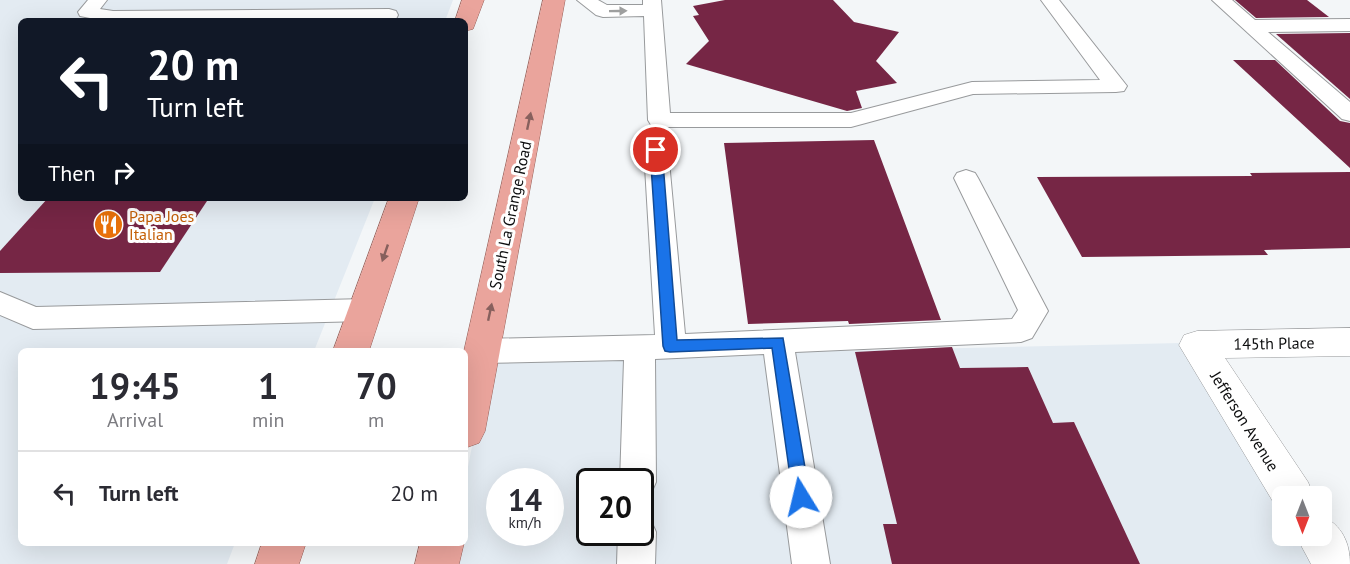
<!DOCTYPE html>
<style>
:root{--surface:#fff;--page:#f7f7f7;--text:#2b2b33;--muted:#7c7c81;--line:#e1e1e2}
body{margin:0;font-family:"PT Sans",sans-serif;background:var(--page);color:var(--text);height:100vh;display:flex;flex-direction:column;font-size:22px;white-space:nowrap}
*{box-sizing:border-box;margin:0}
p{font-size:20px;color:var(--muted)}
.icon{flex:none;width:33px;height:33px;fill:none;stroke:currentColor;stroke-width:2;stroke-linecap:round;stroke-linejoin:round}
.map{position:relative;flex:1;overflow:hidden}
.sheet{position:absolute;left:18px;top:348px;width:450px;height:198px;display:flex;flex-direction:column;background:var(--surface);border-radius:9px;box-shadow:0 6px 24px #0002}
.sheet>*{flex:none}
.top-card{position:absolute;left:18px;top:18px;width:450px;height:183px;border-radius:9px;box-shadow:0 6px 24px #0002;background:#111827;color:#fff;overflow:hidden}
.needle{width:39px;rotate:180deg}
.fabs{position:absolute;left:1272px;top:486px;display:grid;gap:12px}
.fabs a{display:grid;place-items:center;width:60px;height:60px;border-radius:9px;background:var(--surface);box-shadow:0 6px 24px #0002;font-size:30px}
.speed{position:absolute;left:486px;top:468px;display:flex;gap:12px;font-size:30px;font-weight:700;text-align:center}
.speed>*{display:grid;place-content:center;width:78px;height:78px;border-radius:50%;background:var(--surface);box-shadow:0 6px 24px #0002;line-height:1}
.speed small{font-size:15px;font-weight:400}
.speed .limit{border:3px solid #111;border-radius:9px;background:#fff;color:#111}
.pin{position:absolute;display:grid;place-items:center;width:51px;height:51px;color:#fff;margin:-26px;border:3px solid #fff;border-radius:50%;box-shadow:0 2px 6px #0007}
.me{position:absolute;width:66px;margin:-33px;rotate:351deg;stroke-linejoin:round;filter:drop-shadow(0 0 4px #0008)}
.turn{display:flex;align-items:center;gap:21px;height:126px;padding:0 30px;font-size:27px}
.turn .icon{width:78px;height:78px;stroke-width:2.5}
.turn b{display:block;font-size:42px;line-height:51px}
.then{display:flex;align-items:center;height:57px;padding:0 30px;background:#0003;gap:12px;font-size:22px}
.eta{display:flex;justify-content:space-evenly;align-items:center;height:102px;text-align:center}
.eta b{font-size:36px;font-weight:700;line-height:42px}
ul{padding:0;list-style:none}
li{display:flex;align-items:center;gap:18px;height:84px;padding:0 30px;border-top:2px solid var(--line)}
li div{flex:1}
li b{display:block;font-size:22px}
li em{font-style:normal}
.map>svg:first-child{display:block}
.built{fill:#e3ebf2;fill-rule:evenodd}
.building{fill:#762645}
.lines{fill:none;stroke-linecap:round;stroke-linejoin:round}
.service-casing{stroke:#989a9c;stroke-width:2}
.minor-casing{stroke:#989a9c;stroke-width:1}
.trunk-casing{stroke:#99615a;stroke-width:1}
.service{fill:#fff;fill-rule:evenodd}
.minor{fill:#fff;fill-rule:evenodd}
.trunk{fill:#eaa49c;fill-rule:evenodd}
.oneway{fill:#9e9f9f}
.oneway2{fill:#87605d}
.route{fill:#1a73e8;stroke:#114b97;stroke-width:1.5}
.labels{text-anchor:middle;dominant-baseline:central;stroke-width:6;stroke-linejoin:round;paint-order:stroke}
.street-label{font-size:16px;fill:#0d0e0f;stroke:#fff}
.food-label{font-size:16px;fill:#c56008;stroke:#fff;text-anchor:start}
</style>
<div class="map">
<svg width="1350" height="564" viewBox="0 0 1350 564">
<rect width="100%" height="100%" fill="#f3f6f8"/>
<g class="built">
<path d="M0 0H453L445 21H21V198H375L314 351H21V543H235L227 564H0Z"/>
<path d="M1181 343 1282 507V536H1300L1318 564H449L453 543H465V482L489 359ZM500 482H550V532H500ZM590 482H640V532H590Z"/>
</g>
<g class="building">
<path d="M725 0H833L854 22 899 32 876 61 897 83 856 91 862 108 847 111 686 64 709 41 693 16 699 15 693 6Z"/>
<path d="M1235 0H1307L1329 17 1256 18Z"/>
<path d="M1350 33V99L1276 34Z"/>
<path d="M1233 60H1275L1340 121 1350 123V168Z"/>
<path d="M874 140 941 320 849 324 848 321 748 324 724 143Z"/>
<path d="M1350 172V248L1264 250 1268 255 1082 257 1037 177 1252 176 1250 173Z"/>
<path d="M48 198H209L160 272 0 273V251Z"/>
<path d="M952 347 960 368 1028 367 1053 423 1074 422 1140 564H892L883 524H897L855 352Z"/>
</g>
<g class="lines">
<defs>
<g id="service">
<path d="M88 0H107L100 9 113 11 389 9 396 11 398 15 396 19 389 21H105L80 16 78 12Z"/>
<path d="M577 0H598L607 5H643V0H661L670 113H851L972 82 1100 80 1041 0H1059L1127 86 1124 91 1116 92 973 94 851 127H659L651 125 648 120 644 16 603 17 596 15Z"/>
<path d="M1212 0H1232L1255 20 1350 19V31L1268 32 1350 102V121L1342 119Z"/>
<path d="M656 143 664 145 668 150 685 334 1012 319 1018 310 954 178 957 173 966 170 975 173 978 178 1048 311 1032 338 1021 342 795 352 830 564H792L764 354 655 359 656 482 651 493 640 497V482H620L624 360 481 363 470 360 465 351 470 342 481 339 655 335 644 150 648 145Z"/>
<path d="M0 292 36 307 365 299 375 302 380 310 375 318 365 321 33 329 0 315Z"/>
<path d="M640 515 650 519 656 532 655 564H617L618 532H640Z"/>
</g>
<g id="minor">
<path d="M1350 328V356L1225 358 1308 482 1314 496H1282V511L1278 510 1179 345 1184 335 1197 331Z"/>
<path d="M1322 516C1342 525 1350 543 1350 564H1311L1296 536H1322Z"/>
</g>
<g id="trunk">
<path d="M462 0H484L473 29 465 31V21H455Z"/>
<path d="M543 0H565L485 431 479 443 465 448 464 351Z"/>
<path d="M389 198H419L369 351H333Z"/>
<path d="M262 543H306L299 564H255Z"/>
<path d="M420 543H464L459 564H415Z"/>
</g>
</defs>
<use href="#service" class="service-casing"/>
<use href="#minor" class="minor-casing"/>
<use href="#trunk" class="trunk-casing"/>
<use href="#service" class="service"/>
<use href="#minor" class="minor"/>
<use href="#trunk" class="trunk"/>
</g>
<defs><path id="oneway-solid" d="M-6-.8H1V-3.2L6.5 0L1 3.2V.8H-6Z" transform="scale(1.5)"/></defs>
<use class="oneway" href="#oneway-solid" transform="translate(618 11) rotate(-1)"/>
<g class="oneway2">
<use href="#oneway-solid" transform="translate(529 121) rotate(-78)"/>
<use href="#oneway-solid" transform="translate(385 253) rotate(109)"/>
<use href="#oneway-solid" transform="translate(490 312) rotate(-78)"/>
</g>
<path class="route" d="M656 147 662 150 677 340 783 338 810 497 808 503 801 505 795 503 793 497 772 348 670 352 665 351 663 346 650 150Z"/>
<defs>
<symbol id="restaurant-disc" viewBox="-11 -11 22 22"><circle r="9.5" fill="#e8710a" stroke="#fff"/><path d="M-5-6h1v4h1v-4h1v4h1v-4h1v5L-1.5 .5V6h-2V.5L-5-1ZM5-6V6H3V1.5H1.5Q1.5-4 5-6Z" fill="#fff"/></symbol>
</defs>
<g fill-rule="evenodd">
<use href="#restaurant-disc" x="92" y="208" width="33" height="33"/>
</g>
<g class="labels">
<g class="street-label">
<text transform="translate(510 215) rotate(-78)">South La Grange Road</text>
<text transform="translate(1274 343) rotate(-1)">145th Place</text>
<text transform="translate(1245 421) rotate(58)">Jefferson Avenue</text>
</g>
<g class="food-label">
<text x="129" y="216">Papa Joes<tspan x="129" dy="18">Italian</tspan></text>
</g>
</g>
</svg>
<div class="fabs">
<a><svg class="needle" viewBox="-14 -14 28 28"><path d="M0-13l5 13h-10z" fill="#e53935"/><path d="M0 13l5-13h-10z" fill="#7c7c81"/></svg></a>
</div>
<div class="speed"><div>14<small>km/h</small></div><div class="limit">20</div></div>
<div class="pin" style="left:656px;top:150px;background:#d93025"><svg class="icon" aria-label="arrive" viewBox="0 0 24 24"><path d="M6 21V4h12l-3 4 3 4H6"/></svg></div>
<svg class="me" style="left:801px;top:497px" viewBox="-20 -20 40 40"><circle r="19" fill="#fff"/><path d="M0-13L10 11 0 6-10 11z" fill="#1a73e8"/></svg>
<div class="top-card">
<div class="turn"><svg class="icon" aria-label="left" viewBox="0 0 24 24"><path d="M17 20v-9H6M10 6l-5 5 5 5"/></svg><div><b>20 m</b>Turn left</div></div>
<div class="then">Then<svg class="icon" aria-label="right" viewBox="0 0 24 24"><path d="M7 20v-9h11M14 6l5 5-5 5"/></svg></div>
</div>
<section class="sheet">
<div class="eta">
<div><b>19:45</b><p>Arrival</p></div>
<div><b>1</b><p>min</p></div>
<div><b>70</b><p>m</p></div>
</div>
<ul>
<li><svg class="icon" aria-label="left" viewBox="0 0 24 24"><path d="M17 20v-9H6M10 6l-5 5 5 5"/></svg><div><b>Turn left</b></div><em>20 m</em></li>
</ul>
</section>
</div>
